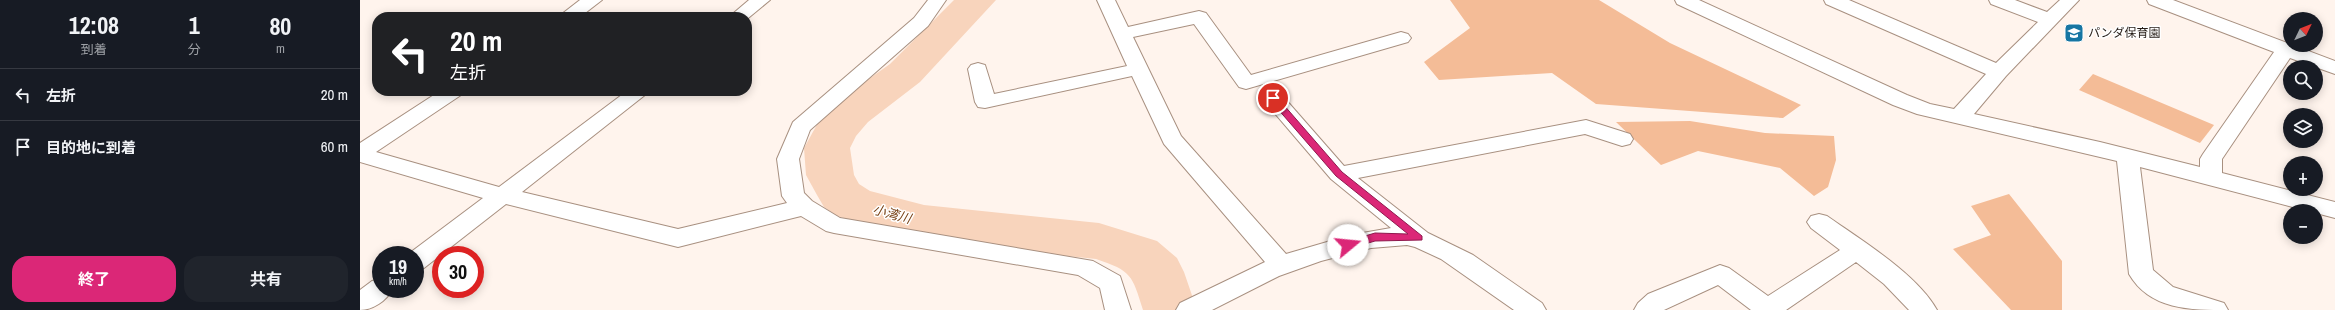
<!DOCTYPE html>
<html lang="ja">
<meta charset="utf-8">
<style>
:root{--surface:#171b24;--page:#20242c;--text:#f1f3f6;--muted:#9ea1a6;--line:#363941;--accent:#db2777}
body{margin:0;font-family:"Archivo Narrow","Noto Sans JP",sans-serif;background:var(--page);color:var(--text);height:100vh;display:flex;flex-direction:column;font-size:15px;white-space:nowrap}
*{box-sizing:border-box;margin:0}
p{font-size:13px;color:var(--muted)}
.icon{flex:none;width:22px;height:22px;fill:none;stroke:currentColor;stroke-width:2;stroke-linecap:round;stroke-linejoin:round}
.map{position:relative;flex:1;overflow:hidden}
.details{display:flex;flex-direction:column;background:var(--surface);width:360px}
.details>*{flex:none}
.top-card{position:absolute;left:12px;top:12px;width:380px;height:84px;border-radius:16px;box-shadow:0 2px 10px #0003;background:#202124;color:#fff;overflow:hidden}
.needle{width:26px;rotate:47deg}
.fabs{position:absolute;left:1923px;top:12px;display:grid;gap:8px}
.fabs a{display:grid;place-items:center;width:40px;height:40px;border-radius:50%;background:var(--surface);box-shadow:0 2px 10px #0003;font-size:20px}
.speed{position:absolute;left:12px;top:246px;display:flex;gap:8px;font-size:20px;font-weight:700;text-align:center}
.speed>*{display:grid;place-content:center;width:52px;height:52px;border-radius:50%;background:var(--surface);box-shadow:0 2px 10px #0003;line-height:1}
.speed small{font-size:10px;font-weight:400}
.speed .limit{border:6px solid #d22;background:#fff;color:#111}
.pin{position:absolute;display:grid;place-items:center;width:34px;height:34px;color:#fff;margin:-17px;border:2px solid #fff;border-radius:50%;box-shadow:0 1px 4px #0007}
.me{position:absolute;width:44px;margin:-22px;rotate:73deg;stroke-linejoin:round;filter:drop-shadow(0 0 3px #0008)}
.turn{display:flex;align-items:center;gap:14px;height:84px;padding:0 12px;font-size:18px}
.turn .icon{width:52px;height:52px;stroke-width:2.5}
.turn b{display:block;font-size:28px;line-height:34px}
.eta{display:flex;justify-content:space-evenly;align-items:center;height:68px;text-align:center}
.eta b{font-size:24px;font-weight:700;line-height:28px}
.cta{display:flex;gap:8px;margin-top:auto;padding:8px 12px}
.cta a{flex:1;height:46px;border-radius:16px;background:var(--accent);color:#fff;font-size:16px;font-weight:700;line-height:46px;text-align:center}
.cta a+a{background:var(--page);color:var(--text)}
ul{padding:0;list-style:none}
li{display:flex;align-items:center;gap:12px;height:52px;padding:0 12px;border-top:1px solid var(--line)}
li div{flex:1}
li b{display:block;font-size:15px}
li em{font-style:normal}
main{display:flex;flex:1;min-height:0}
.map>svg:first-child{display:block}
.green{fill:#f4bc97}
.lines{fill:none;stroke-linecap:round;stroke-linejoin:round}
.river{fill:#f8d4bc;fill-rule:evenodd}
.minor-casing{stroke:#a89080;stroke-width:2}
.minor{fill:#fff;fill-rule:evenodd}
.route{fill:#db2777;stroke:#8e194d}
.labels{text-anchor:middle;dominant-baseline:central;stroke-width:3;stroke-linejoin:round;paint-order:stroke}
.poi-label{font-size:12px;fill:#251c16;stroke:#fff;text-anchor:start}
.water-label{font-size:13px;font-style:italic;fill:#774013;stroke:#fff}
</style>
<main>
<section class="details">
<div class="eta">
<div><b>12:08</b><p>到着</p></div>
<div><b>1</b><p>分</p></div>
<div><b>80</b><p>m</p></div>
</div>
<ul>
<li><svg class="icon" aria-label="left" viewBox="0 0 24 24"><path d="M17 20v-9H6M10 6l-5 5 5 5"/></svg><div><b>左折</b></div><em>20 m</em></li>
<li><svg class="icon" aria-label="arrive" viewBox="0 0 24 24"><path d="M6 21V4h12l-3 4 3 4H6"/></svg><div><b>目的地に到着</b></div><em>60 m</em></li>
</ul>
<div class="cta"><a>終了</a><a>共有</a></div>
</section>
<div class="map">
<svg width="1975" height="310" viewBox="0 0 1975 310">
<rect width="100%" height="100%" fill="#fff4ed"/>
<g class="green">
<path d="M1090 0H1239L1310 43 1441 105 1423 118 1236 104 1192 73 1079 80 1064 62 1110 28Z"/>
<path d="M1733 74 1854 125 1840 143 1719 90Z"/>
<path d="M1330 121 1405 133 1474 136 1476 160 1468 187 1454 196 1420 168 1338 151 1301 165 1256 122Z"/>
<path d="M1649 194 1702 261V310H1651L1593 249 1631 235 1611 206Z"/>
</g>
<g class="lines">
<path class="river" d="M594 0H636L560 82 508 122 496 136 490 148 494 175 499 184 510 191 564 205 739 223 797 241 817 258 824 272 837 310H783C772 275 772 271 736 259L564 241 477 216 464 207 457 195 446 175 444 148 459 121 476 102 530 64Z"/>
<defs>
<g id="minor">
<path d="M220 0H242L220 17H198Z"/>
<path d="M389 0H410L387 19V17H369Z"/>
<path d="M568 0H586L568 26 450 130 439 159 444 193 452 201 480 218 733 261 760 276 771 310H745L740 288 718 275 474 233 466 231 441 216 318 247 146 204 64 268 55 271V255H47L123 198 0 162V143L80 91H104L101 95 16 152 139 187 267 91H290L162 192 318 229 427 203 422 196 417 159 433 122 554 18Z"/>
<path d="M737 0H755L768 27 839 11 846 13 891 75 1034 34 1041 32 1048 34 1051 38 1048 42 886 89 879 87 834 24 773 37 821 136 926 254 991 235 1031 228 971 179 906 103 903 98 906 93 913 92 920 93 984 166 1226 120 1270 134 1273 139 1270 144 1262 146 1225 134 998 178 1068 233 1113 255 1182 303 1186 310H1154L1081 259 1055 247 1047 245 1011 248 961 261 919 276 852 310H816L820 303 905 262 804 144 772 76 625 108 618 107 615 102 608 69 611 65 618 63 625 65 634 94 767 66Z"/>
<path d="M1315 0H1339L1547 95 1570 104 1594 109 1626 74 1466 4 1464 0H1489L1636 63 1678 22 1631 4 1629 0H1655L1687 12 1700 0H1719L1646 76 1614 114 1740 142 1840 167V159L1843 154 1914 52 1789 4 1787 0H1813L1975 61V74L1930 58 1862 159V173L1975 202V218L1956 213V211H1948L1780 167 1793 270 1813 287 1864 303 1868 310C1830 310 1790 310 1769 274L1757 161 1557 114 1533 105 1317 4Z"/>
<path d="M1459 214 1467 216C1501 240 1557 274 1577 310H1549L1524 284 1496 262 1426 310H1391L1358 285 1304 310H1274L1278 303 1288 294 1360 265 1369 268 1408 296 1480 250 1451 228 1447 222 1451 216Z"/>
<path d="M21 279V289H33C26 301 13 310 0 310V290L12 281Z"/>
</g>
</defs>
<use href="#minor" class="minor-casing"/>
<use href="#minor" class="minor"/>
</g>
<path class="route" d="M913 95 916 96 982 172 1062 236V240L1015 241 988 249 985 248V242L1015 233 1048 234 976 176 910 100 909 98Z"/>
<defs>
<symbol id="school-square" viewBox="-11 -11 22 22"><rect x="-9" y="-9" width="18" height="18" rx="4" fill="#1776a3" stroke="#fff"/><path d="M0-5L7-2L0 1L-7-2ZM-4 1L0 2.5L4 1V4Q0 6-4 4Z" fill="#fff"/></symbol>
</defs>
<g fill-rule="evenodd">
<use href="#school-square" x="1703" y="22" width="22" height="22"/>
</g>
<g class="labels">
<g class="poi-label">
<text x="1728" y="33">パンダ保育園</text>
</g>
<g class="water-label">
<text transform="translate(532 214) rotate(15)">小湾川</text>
</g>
</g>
</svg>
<div class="fabs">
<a><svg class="needle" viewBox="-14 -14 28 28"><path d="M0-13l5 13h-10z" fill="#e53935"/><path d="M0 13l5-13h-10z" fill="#9ea1a6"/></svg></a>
<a><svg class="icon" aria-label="search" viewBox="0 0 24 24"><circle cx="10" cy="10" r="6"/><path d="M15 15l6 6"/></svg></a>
<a><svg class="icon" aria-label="layers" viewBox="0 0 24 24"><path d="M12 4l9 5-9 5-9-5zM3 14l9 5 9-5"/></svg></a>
<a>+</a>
<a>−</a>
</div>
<div class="speed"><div>19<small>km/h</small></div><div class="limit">30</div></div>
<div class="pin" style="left:913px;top:98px;background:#d93025"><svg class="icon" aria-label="arrive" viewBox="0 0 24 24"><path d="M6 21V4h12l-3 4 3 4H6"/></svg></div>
<svg class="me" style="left:988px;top:245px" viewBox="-20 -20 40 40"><circle r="19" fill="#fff"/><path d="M0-13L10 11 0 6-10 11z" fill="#db2777"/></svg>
<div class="top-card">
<div class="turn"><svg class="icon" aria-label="left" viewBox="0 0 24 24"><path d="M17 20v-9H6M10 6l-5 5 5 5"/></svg><div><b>20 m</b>左折</div></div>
</div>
</div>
</main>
